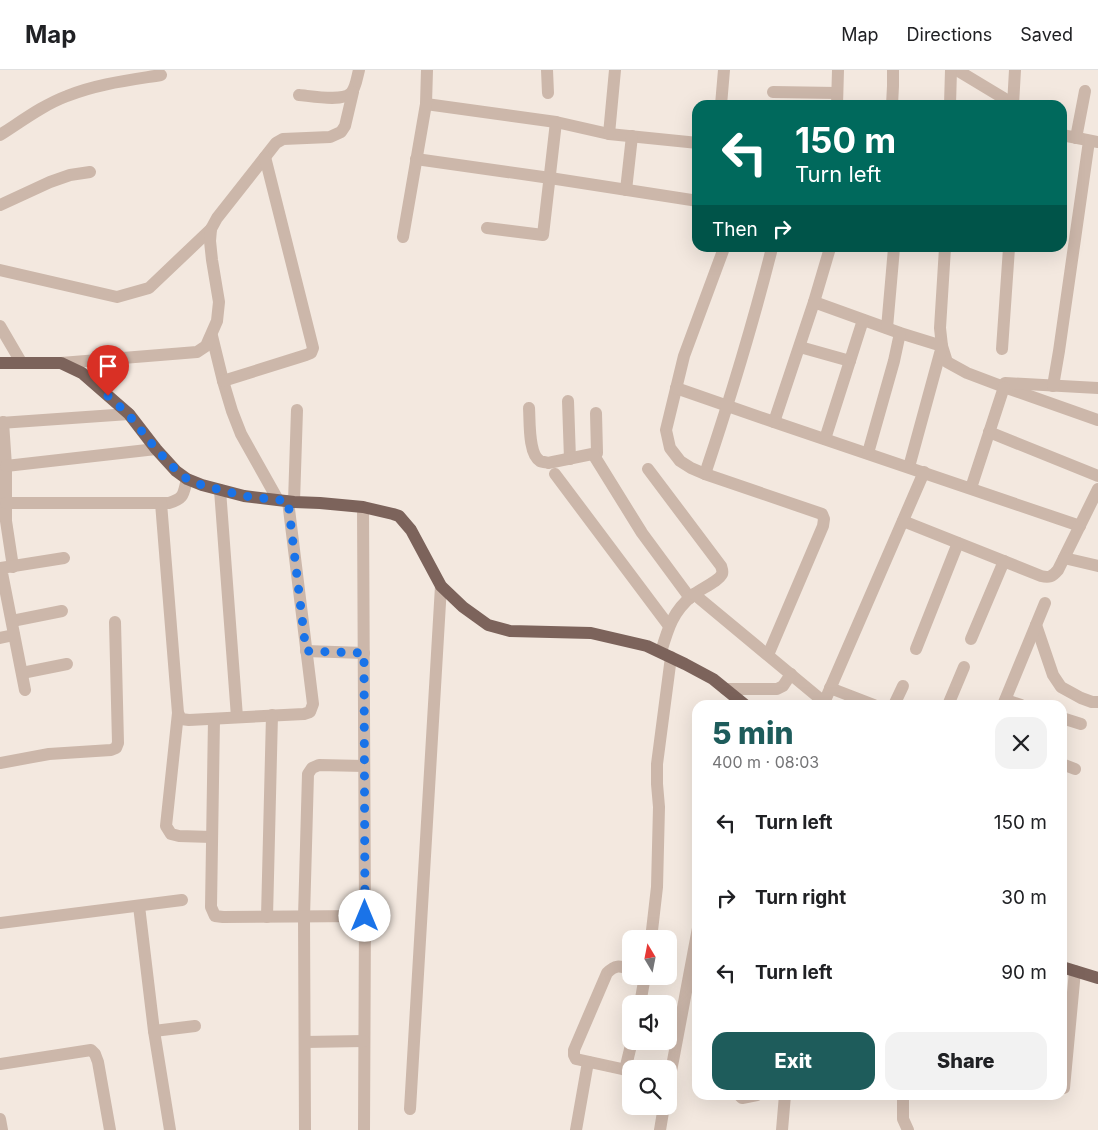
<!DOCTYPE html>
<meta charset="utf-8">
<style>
:root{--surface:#fff;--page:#f2f2f2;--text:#202124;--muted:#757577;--line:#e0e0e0;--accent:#1e5c5b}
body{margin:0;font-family:Inter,sans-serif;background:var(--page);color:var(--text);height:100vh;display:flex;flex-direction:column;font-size:19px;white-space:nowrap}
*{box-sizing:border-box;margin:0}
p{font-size:16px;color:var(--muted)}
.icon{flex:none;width:28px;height:28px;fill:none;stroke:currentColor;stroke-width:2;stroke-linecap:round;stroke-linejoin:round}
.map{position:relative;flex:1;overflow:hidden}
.drawer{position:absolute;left:692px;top:630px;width:375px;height:400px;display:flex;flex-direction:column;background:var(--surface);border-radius:15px;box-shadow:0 5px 20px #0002}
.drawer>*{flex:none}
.banner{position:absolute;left:692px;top:30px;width:375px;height:152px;border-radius:15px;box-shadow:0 5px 20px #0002;background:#00695c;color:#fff;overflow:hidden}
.needle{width:32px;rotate:350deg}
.buttons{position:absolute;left:622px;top:860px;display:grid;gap:10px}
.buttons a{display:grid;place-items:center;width:55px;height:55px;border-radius:10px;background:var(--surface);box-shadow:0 5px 20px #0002;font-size:25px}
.pin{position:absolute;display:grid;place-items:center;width:42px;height:42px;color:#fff;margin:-51px -21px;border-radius:50% 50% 50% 0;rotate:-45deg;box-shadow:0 0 5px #0007}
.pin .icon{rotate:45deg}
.me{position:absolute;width:55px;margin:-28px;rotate:0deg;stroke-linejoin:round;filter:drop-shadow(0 0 4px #0008)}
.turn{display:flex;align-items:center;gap:18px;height:105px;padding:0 20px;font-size:22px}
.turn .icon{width:65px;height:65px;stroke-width:2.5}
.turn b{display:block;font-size:35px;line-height:42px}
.then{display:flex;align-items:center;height:48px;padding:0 20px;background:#0003;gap:10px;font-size:19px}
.round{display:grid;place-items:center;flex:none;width:52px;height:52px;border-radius:15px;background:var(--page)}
.overview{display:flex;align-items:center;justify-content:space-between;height:85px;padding:0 20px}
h1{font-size:30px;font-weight:800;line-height:38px;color:var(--accent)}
.primary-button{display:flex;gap:10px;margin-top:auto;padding:10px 20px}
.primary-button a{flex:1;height:58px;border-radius:15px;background:var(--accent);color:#fff;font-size:20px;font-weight:800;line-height:58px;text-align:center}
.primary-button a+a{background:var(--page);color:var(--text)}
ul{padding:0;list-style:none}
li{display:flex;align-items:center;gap:15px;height:75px;padding:0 20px}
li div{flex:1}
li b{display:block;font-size:19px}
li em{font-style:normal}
header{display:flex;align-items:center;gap:30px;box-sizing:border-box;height:70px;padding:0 25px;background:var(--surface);border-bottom:1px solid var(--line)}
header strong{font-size:24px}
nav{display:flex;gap:28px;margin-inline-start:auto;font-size:18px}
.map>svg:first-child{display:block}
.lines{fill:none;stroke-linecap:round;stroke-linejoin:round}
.minor{stroke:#ccb7aa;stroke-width:12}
.major{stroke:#7c635b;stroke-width:12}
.route{stroke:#1a73e8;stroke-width:9;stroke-dasharray:0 16.2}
</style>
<header>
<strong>Map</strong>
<nav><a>Map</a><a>Directions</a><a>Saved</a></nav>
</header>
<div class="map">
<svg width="1098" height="1060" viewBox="0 0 1098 1060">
<rect width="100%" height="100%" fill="#f3e8df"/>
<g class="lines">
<g class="minor">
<path d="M547 0 548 23"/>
<path d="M957 0 1015 35"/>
<path d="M773 22 837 23"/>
<path d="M299 25C311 26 343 32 351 23 356 18 357 7 359 0"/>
<path d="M426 34 556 52 609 64 698 73"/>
<path d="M721 35 724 0"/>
<path d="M837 35 838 0"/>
<path d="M892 35 893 16V0"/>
<path d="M950 35 951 0"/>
<path d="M1013 35 1015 0"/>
<path d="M609 64 615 0"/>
<path d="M0 65C22 51 43 35 67 26 96 14 130 10 161 5"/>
<path d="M1062 65 1098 72"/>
<path d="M1076 68 1085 21"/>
<path d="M416 89 550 108 698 131"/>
<path d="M626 120 632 66"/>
<path d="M0 135 50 112 70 105 90 102"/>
<path d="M487 158 543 165 556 52"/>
<path d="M403 167 426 34 427 0"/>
<path d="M724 178 684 286 666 360 670 378 680 391 691 398 705 404 822 444 824 449 823 456 768 585"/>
<path d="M945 178 940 258 942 276 947 292 967 303 1004 317 1098 350"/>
<path d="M0 200 117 227 149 218 211 159"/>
<path d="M814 232 900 263 942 276 909 397"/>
<path d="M0 256 21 292"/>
<path d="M887 258 894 178"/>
<path d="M212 266 223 311 232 341 241 364 278 430"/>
<path d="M800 277 850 291"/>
<path d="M1002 279 1009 178"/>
<path d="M61 293 197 282 206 276 217 251 219 232 212 190 210 171 211 159 217 148 276 73 283 69 330 67 341 62 345 56 353 22"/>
<path d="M223 311 306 285 311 283 313 278 265 87"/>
<path d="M1005 313 1098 318"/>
<path d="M1053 316 1059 281 1089 71"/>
<path d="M676 318 774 352 1080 456"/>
<path d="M568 331 570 389"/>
<path d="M529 338C530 351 528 384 540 391 541 392 546 392 548 393L597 383 596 343"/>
<path d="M3 352 6 396V451L13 497"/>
<path d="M774 352 814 232 830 178"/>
<path d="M0 353 129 344"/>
<path d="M989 362 1098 406"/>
<path d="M825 369 863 250"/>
<path d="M868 383 894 291 900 263"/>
<path d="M593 384 642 463 690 528"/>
<path d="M6 396 156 379"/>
<path d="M648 399 721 496C722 499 723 501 722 504 719 511 700 519 693 525 673 541 668 558 661 582"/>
<path d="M555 404 669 556"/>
<path d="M705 404C730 329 753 254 772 178"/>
<path d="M971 418 1004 317"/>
<path d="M220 420 237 647"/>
<path d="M294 432 297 340"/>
<path d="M6 433H169C185 428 183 424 187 409"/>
<path d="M161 433 178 643 181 649 189 650 304 644 310 642 313 634 288 431"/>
<path d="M363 437 365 846 364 1060"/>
<path d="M903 451 1041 506C1049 508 1052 507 1058 500L1098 419"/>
<path d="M1064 488 1098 496"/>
<path d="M694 524 824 632"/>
<path d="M12 551 62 541"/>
<path d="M1036 555 1053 605 1061 617 1081 628 1092 632H1098"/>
<path d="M0 568 14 565"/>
<path d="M971 569 1004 491"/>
<path d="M916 579 958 473"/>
<path d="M306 581 364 583"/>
<path d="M22 603 67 594"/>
<path d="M830 618 874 635"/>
<path d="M725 619H777L783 616 791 604"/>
<path d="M25 620 1 498 64 488"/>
<path d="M1006 630 1021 635"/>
<path d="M823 635 924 402"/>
<path d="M894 635 903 616"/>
<path d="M948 635 964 597"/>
<path d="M1003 635 1045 533"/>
<path d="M178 643 166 756 171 764 179 766 212 767"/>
<path d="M1062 648 1081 654"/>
<path d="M214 649 211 837 215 846 223 847 365 846"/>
<path d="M0 693 49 684 111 680 116 678 118 673 115 552"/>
<path d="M1062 694 1075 699"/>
<path d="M139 836 154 961 170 1060"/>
<path d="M267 847 272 645"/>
<path d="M0 853 182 830"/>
<path d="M651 869 657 817 659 737 657 714V694L671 587"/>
<path d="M631 899C620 896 616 894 607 903L574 980V985L576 989 631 1001"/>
<path d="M640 934 645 906"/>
<path d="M154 961 195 956"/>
<path d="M305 972 364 971"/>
<path d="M0 994 91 980 95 984 98 992 110 1060"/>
<path d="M625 1000 632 971"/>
<path d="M669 1012 698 858"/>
<path d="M1064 1018 1075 901"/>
<path d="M739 1025 742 1028 757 1025"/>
<path d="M903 1025V1049L908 1060"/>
<path d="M410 1039 441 516"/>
<path d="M0 1049 2 1060"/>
<path d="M305 1060 304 847 308 704 312 698 319 695 364 696"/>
<path d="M576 1060 588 992"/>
<path d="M660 1060 664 1036"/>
<path d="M782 1060 785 1025"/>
</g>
<g class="major">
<path d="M0 293H61L82 303 129 344 156 379 176 401 187 409 202 415 244 426 294 432 320 433 363 437 393 444 399 446 411 460 441 516 463 537 488 555 510 561 591 563 647 576 685 594 713 609 745 635"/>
<path d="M1062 897 1098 908"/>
</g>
</g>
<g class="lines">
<path class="route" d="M108 326 128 344 156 379 176 400 187 409 202 415 244 426 288 431 306 581 364 583 365 846"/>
</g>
</svg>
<div class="buttons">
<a><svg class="needle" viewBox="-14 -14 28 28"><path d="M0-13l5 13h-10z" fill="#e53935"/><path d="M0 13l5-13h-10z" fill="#757577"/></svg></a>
<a><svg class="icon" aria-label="sound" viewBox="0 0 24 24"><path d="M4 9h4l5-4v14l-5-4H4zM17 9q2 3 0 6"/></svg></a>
<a><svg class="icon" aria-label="search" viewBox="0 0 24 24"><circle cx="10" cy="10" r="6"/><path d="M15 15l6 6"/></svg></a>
</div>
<div class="pin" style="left:108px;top:326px;background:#d93025"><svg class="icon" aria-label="arrive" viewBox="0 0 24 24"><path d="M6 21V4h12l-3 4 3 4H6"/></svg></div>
<svg class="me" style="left:365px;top:846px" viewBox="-20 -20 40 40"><circle r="19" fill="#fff"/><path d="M0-13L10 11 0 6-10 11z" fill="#1a73e8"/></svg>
<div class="banner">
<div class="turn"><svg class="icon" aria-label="left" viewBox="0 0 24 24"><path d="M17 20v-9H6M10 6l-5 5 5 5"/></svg><div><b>150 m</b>Turn left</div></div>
<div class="then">Then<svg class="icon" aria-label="right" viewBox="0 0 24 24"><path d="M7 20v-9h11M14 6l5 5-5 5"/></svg></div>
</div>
<section class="drawer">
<div class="overview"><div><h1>5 min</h1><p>400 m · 08:03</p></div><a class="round"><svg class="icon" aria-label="close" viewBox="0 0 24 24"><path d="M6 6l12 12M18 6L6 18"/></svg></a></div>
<ul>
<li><svg class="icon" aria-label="left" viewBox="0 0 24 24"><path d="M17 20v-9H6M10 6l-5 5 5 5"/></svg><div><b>Turn left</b></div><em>150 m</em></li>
<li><svg class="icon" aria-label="right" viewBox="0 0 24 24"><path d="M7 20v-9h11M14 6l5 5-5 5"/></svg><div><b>Turn right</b></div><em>30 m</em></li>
<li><svg class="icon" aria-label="left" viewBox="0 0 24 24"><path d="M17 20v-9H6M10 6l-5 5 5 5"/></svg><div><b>Turn left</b></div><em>90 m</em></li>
</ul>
<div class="primary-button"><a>Exit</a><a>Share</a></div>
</section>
</div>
